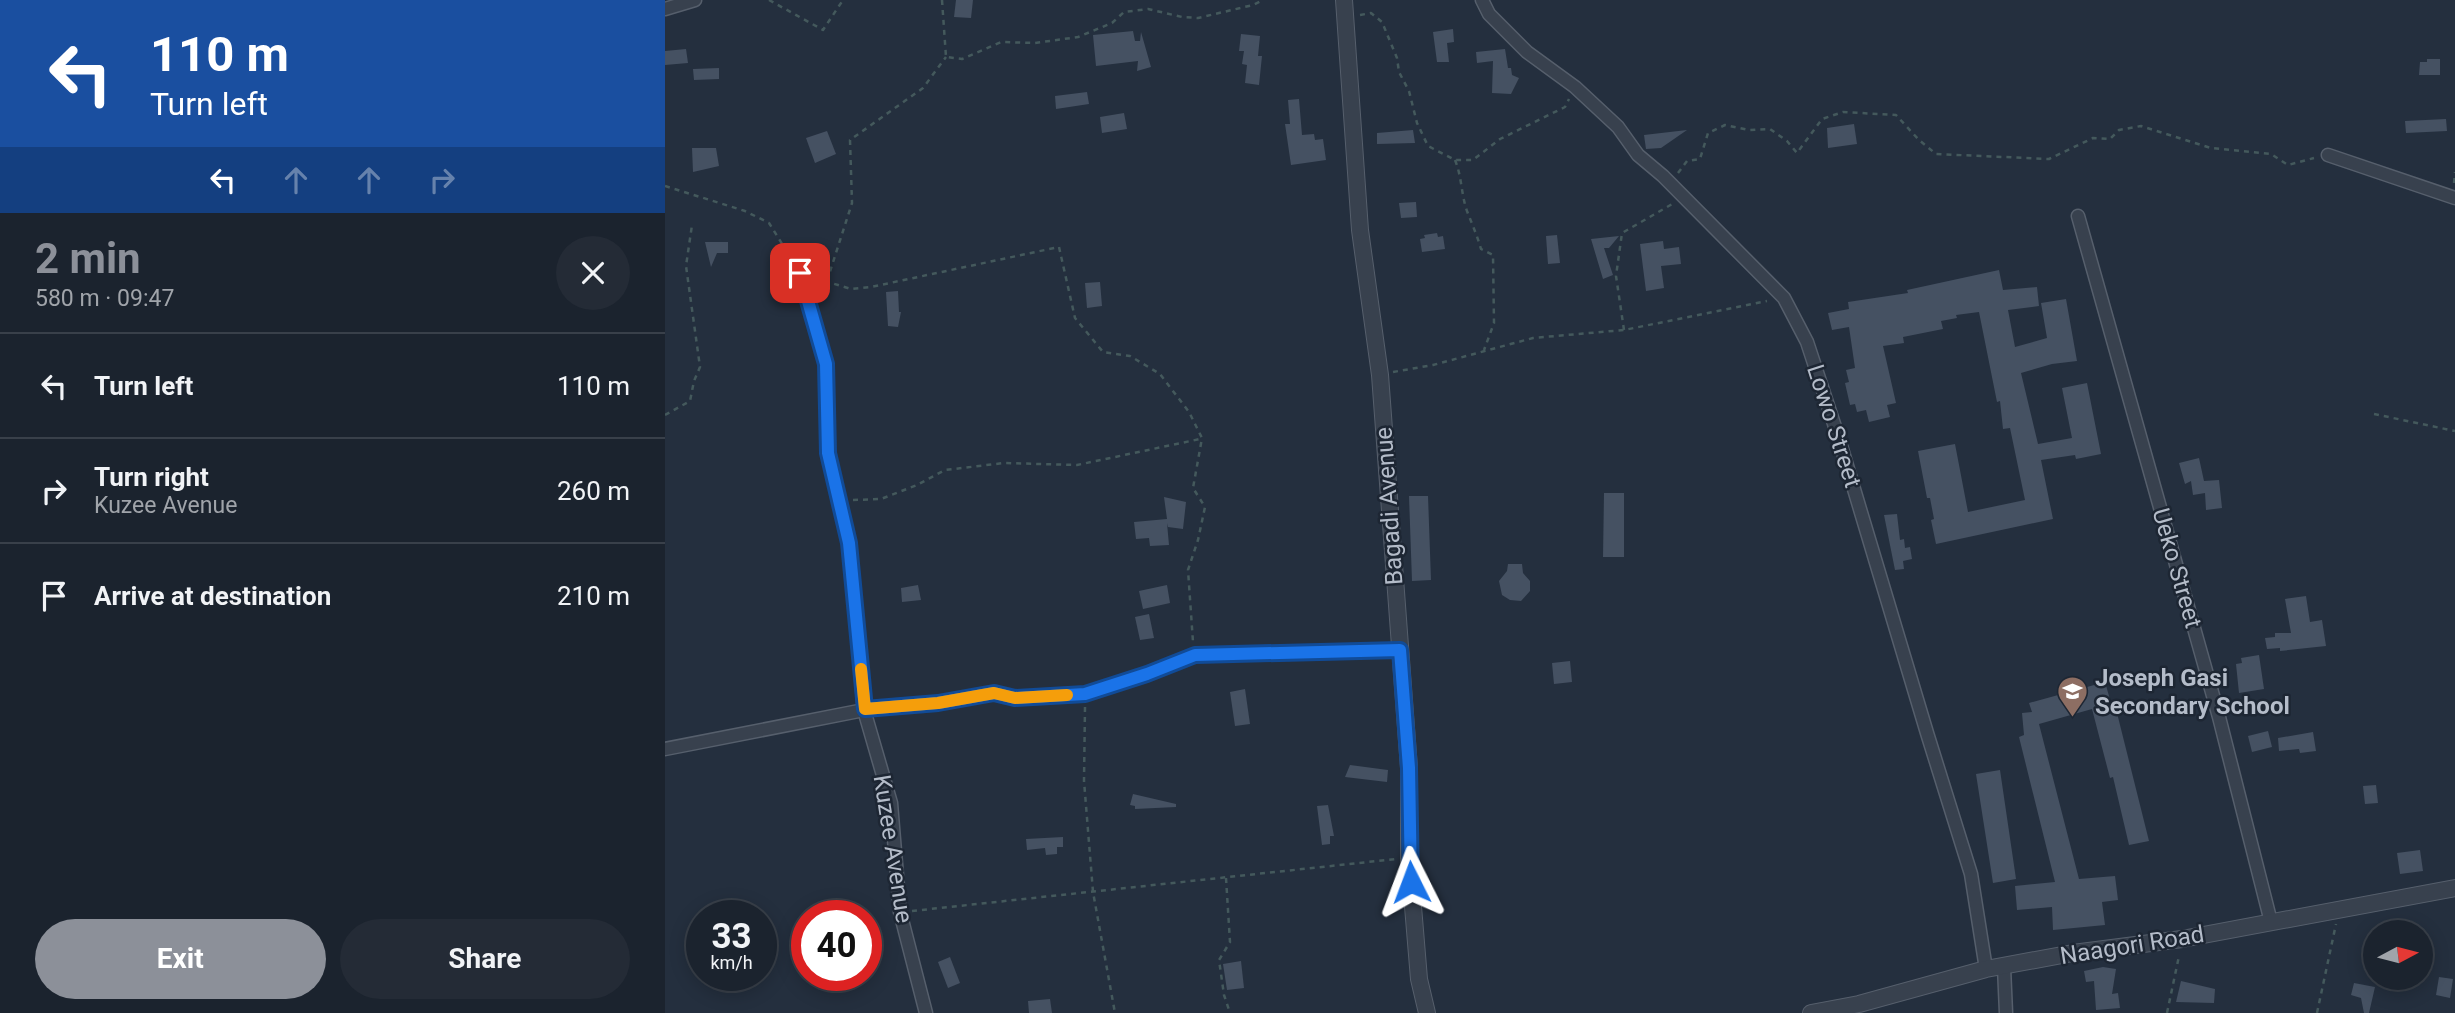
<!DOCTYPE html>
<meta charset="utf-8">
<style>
:root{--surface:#1b232e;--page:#242b36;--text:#f1f3f6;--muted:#a0a4aa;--line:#39404a;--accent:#8c9099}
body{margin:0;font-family:Roboto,sans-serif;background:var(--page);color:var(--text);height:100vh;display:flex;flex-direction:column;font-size:26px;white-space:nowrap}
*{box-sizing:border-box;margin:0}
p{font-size:23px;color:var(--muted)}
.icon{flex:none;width:38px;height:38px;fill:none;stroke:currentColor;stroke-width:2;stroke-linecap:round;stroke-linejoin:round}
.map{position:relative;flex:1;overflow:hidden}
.drawer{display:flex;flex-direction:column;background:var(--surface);width:665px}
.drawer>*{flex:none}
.guide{background:#1a4fa0;color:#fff;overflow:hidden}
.needle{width:46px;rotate:83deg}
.controls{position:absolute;left:1698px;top:920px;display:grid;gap:14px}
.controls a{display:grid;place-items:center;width:70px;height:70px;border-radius:50%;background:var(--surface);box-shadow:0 4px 18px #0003,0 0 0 2px var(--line);font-size:35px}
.speed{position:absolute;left:21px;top:900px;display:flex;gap:14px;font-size:35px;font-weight:700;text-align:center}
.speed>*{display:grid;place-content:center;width:91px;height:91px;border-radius:50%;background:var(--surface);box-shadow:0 4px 18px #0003,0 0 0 2px var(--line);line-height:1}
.speed small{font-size:18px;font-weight:400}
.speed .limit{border:10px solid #d22;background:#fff;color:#111}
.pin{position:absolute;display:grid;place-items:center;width:60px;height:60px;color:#fff;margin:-30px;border-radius:14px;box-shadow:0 4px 10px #0006}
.me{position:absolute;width:77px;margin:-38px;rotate:357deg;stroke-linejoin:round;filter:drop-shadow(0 0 5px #0008)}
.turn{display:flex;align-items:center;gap:24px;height:147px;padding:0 35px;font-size:32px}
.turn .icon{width:91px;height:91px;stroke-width:2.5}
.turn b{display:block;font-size:49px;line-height:60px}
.lanes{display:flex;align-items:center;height:66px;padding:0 35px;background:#0003;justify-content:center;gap:35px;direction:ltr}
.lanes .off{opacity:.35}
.round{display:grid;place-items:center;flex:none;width:74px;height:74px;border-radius:37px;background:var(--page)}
.summary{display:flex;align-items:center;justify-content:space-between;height:119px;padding:0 35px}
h1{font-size:42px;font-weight:700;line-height:52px;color:var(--accent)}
.action{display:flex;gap:14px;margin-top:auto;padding:14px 35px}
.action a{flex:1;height:80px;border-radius:42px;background:var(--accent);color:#fff;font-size:28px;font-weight:700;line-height:80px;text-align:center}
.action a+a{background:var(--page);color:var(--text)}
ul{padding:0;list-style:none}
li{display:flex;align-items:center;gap:21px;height:105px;padding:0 35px;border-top:2px solid var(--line)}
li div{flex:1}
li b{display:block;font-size:26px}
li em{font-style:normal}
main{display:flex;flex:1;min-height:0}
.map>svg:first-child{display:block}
.building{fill:#455162}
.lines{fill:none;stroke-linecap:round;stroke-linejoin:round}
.minor-casing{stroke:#565f6c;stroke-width:15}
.tertiary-casing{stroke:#565f6c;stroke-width:18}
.path{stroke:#44595c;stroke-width:2.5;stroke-dasharray:5 5;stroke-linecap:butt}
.minor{stroke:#38414e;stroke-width:12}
.tertiary{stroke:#38414e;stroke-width:16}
.route-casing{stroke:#114b97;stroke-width:18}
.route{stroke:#1a73e8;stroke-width:12}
.slow{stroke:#f59e0b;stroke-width:12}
.labels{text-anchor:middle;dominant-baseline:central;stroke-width:5;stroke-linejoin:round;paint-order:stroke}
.street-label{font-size:24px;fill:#b4bcc9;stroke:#1d2633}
.poi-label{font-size:24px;font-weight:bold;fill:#b4bcc9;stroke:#1d2633;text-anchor:start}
</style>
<main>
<section class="drawer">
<div class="guide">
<div class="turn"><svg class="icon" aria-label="left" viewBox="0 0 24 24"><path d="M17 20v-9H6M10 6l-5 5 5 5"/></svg><div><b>110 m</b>Turn left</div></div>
<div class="lanes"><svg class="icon" aria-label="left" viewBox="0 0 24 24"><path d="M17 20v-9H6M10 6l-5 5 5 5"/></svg><svg class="icon off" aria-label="ahead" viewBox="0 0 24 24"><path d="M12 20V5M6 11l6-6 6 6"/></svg><svg class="icon off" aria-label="ahead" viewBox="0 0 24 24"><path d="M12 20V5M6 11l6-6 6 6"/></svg><svg class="icon off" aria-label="right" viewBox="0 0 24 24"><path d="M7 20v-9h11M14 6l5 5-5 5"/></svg></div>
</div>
<div class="summary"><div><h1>2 min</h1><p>580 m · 09:47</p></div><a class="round"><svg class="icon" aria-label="close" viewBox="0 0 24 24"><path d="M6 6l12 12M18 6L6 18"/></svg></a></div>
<ul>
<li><svg class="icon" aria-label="left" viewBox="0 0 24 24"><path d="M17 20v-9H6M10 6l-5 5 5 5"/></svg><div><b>Turn left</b></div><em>110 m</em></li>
<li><svg class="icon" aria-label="right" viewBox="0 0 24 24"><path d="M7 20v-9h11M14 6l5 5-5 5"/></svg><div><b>Turn right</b><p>Kuzee Avenue</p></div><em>260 m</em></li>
<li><svg class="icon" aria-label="arrive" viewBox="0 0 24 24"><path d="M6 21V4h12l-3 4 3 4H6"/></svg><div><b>Arrive at destination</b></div><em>210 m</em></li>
</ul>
<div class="action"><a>Exit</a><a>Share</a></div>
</section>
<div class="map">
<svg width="1790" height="1013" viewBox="0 0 1790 1013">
<rect width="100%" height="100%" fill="#242f3e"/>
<g class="building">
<path d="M291 0H308L306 18 289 17Z"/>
<path d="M788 29 789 42 782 43 784 62H772L768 32Z"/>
<path d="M468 31 470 41H475L476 32 486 67 472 71 473 61 431 66 428 35Z"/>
<path d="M576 34 595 36 593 56H597L594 85 580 83 582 65 577 64 579 51H574Z"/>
<path d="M21 49 23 63 0 65V51Z"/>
<path d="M840 49 843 68H846L847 75 854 78 846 94 827 93 828 61 812 63 811 52Z"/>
<path d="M1762 59H1775V75H1754L1755 62H1762Z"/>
<path d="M54 68V79L29 80 28 69Z"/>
<path d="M422 92 424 104 391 109 390 96Z"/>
<path d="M634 99 637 135 649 134 650 140 658 139 661 160 626 165 620 124H625L623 100Z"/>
<path d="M459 113 462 129 437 133 435 117Z"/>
<path d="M1781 119 1782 131 1741 133 1740 121Z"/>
<path d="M1189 124 1192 144 1163 148 1162 128Z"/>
<path d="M748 130 750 143 712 144V133Z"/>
<path d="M1022 130 996 148 981 149 979 135Z"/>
<path d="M162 131 171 154 150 163 141 138Z"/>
<path d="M27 148H51L54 166 28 172Z"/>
<path d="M751 202 752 217 736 218 734 203Z"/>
<path d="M772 233 773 237 778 236 780 249 757 252 755 239 760 238 759 235Z"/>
<path d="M892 235 895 263 883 264 881 236Z"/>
<path d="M954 236 944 248H939L948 275 938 279 926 239Z"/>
<path d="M998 241 999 249 1014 247 1016 264 996 266 999 288 981 291 975 244Z"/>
<path d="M40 242H63V253H52L46 267Z"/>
<path d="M1334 270 1338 290 1372 287 1374 306 1343 310 1350 347 1382 338 1376 303 1401 299 1412 361 1387 364 1356 373 1373 444 1407 438 1397 388 1422 383 1436 454 1411 459 1410 455 1376 460 1388 519 1271 544 1266 520 1269 519 1265 498H1262L1253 451 1290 444 1303 512 1360 500 1345 428 1338 429 1335 401 1332 402 1314 312 1291 315 1292 318 1276 321 1278 329 1238 337 1239 343 1218 346 1231 403 1222 405 1225 417 1204 422 1201 410 1192 412 1190 404 1185 405 1180 383 1184 382 1181 370 1190 368 1184 327 1167 330 1163 313 1184 309 1183 302 1243 293 1242 290Z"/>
<path d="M435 282 437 306 422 308 420 283Z"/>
<path d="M233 291 234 312H236L233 327 223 326 221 292Z"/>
<path d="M1534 458 1539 481 1554 480 1557 508 1541 510 1540 493 1528 495 1526 481 1520 484 1514 463Z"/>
<path d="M939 493H959V557H938Z"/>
<path d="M744 496H763L766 580 747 581Z"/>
<path d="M499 497 521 502 518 529 503 527 502 523 504 545 485 546 484 538 471 539 469 522 502 519Z"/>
<path d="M1232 514 1235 540 1239 539 1240 548 1245 547 1247 559 1238 561 1239 569 1230 570 1219 515Z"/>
<path d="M843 564H857L858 573 865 581V591L856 601 845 600 837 595 834 581 842 571Z"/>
<path d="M253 585 256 600 237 602 236 588Z"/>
<path d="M502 585 505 603 478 609 474 591Z"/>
<path d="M1641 596 1645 622 1657 620 1661 646 1615 651V648L1602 649 1600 638 1610 637V633H1626L1620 599Z"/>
<path d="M484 614 489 638 475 640 470 617Z"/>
<path d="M1594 655 1599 689 1574 693 1571 664 1577 663 1576 658Z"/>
<path d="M905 661 907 682 889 684 887 663Z"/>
<path d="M1440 682 1448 710 1451 709 1484 841 1464 845 1448 777 1445 778 1427 709 1374 724 1414 879 1450 876 1453 900 1437 902 1440 925 1388 930 1387 907 1352 910 1350 886 1390 882 1354 737 1359 735 1357 713 1367 712 1364 703Z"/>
<path d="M580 689 585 724 570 726 565 692Z"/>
<path d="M1603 731 1607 747 1587 752 1583 736Z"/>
<path d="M1648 732 1651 751 1635 753 1634 749 1614 751 1613 738Z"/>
<path d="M685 765 723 770 722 782 680 777Z"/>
<path d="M1335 770 1351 879 1328 883 1311 774Z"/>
<path d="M1711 785 1713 803 1700 804 1698 786Z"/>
<path d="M468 794 511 804V807L470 809V806L465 805Z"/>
<path d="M663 805 669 836H665V844L657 845 652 806Z"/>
<path d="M398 837V847H392V854L381 855 380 848 362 850 361 839Z"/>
<path d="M1755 850 1758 871 1735 874 1732 853Z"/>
<path d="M285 957 295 983 283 988 273 962Z"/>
<path d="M576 961 579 988 562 990 558 964Z"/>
<path d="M1438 967 1451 969 1447 994 1453 993 1455 1008 1431 1010 1429 981 1421 982 1419 971Z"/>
<path d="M1774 977 1788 979 1785 998 1771 995Z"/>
<path d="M1516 981 1550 989 1549 1003 1511 1002Z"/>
<path d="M1689 983 1710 987 1704 1013H1699L1696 998 1686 995Z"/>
<path d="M385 999 387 1013H364L363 1001Z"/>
</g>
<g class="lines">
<defs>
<g id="minor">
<path d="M817 0 824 14 862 52 910 87 953 127 973 155 998 176 1119 298 1142 342 1174 439 1262 733 1306 874 1321 969"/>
<path d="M0 9 30 0"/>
<path d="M1663 155 1790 198"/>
<path d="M1413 216 1554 717 1606 922"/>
<path d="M135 273 161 364 163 453 184 543 199 710 226 803 235 912 261 1013"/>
<path d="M0 749 199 710 273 703 329 693 350 698 420 694 482 674 530 655 735 650"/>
<path d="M1339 967 1341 1013"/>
</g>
<g id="tertiary">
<path d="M679 0 695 230 715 375 744 768V858L754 979 762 1013"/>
<path d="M1146 1013 1194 1004 1321 969 1408 953 1517 939 1790 888"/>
</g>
</defs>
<use href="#minor" class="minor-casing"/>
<use href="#tertiary" class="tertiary-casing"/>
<g class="path">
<path d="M104 0 158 30 178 0"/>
<path d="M277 0 281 57 297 59 336 42 370 43 413 37 447 23 459 12 483 9 517 17 533 18 588 5 598 0"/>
<path d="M695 15 706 13 717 22 732 58 734 72 744 91 752 123 763 146 790 160H808L835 139 900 107 904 99"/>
<path d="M790 160C797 177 796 194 802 211 807 224 812 235 816 249L828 255 829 323 819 350"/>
<path d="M1013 173 1022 161 1035 159 1043 133 1060 125 1084 130 1105 129 1122 141 1132 153 1157 119 1178 112 1231 115 1254 140 1271 154 1384 159 1428 138 1445 139 1454 130 1476 126 1546 148 1606 154 1623 165 1649 158"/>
<path d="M1789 183 1790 172"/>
<path d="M0 186 80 211 104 223 129 263"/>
<path d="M150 278 186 289 206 287 394 247 410 318 438 352 465 356 495 374 524 412 537 438 528 488 540 507 533 540 523 570 528 642"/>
<path d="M162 281 187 203 185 140 258 88 281 57"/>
<path d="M959 330 951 276 957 233 1009 203"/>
<path d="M728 372 768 365 868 338 959 330 1102 301"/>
<path d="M1709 414 1790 431"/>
<path d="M0 415 25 401 29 381 35 367 21 266 27 225"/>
<path d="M188 500 216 499 252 485 280 470 339 463 412 465 535 439"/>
<path d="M420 707 419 781 428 892 450 1013"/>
<path d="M561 878 565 942 554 960 559 995 565 1013"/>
<path d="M247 911 731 859"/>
<path d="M1502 1013 1514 956"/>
<path d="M1652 1013 1671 924"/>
</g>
<use href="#minor" class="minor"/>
<use href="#tertiary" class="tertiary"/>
</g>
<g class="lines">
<defs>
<path id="route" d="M135 273 161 364 163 453 184 543 200 709 273 703 329 693 350 698 420 694 482 674 530 655 735 650 744 768 746 882"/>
</defs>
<use href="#route" class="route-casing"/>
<use href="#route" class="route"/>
<path class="slow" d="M196 669 200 709 273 703 329 693 350 698 402 695"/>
</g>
<defs>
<symbol id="school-pin" viewBox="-11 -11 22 30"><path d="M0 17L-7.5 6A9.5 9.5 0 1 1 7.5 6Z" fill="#8d6e63" stroke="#1d2633"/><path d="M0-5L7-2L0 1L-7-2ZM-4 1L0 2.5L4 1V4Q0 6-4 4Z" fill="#fff"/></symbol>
</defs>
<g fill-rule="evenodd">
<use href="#school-pin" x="1390" y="674" width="35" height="47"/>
</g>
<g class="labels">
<g class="street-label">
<text transform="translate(1169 426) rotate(72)">Lowo Street</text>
<text transform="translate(724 506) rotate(-94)">Bagadi Avenue</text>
<text transform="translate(1512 568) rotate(74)">Ueko Street</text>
<text transform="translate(228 849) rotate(81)">Kuzee Avenue</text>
<text transform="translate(1467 945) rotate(-9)">Naagori Road</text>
</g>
<g class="poi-label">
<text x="1430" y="678">Joseph Gasi<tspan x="1430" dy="28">Secondary School</tspan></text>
</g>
</g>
</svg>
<div class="controls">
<a><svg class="needle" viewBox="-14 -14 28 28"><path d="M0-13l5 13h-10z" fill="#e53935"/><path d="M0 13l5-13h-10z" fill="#a0a4aa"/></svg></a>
</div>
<div class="speed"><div>33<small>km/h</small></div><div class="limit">40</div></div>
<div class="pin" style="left:135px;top:273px;background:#d93025"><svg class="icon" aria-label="arrive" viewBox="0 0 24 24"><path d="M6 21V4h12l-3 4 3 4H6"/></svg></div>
<svg class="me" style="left:746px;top:882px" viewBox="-20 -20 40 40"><path d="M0-17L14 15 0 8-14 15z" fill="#1a73e8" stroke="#fff" stroke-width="4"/></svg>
</div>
</main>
